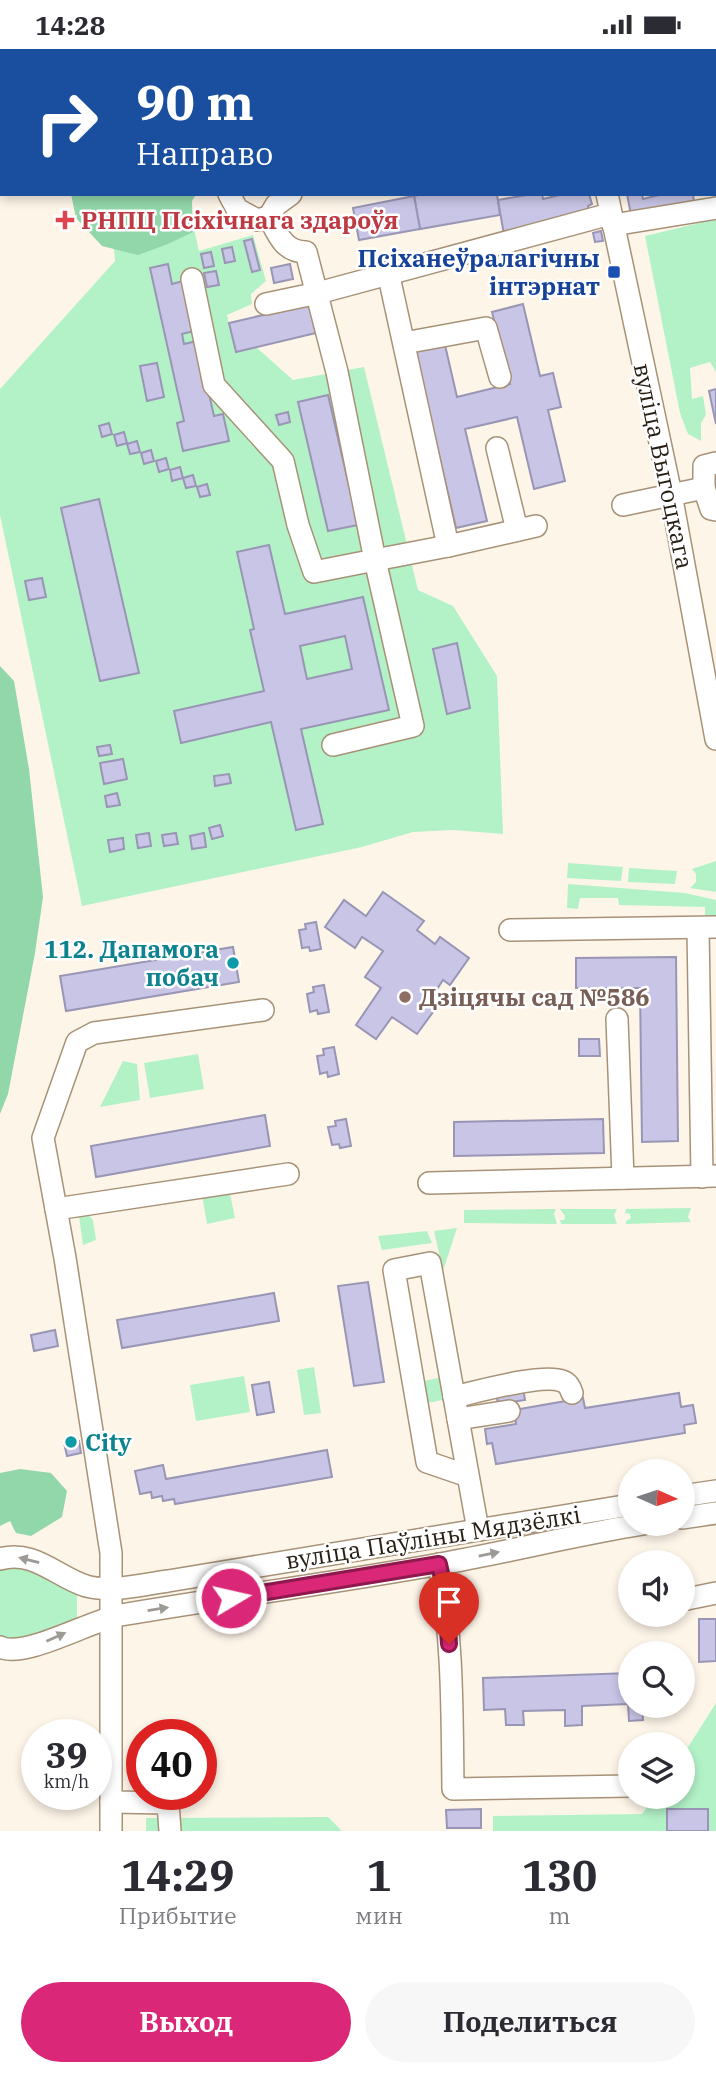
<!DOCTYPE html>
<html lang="ru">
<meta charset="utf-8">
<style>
:root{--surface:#fff;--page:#f7f7f7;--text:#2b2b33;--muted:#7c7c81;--accent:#db2777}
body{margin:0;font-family:"IBM Plex Serif",serif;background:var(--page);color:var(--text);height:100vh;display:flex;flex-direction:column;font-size:26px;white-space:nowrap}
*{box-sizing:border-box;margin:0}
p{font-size:23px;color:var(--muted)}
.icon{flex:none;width:38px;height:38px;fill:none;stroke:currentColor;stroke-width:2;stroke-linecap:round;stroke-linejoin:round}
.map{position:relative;height:1782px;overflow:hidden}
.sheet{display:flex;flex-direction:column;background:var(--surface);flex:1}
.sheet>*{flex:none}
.hud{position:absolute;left:0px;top:0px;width:718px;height:147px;box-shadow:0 4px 10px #0003;background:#1a4fa0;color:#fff;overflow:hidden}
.needle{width:46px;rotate:93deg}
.controls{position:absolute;left:618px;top:1410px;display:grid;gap:14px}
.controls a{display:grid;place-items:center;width:77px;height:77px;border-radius:50%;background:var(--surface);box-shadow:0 4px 10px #0003;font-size:35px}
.speed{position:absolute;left:21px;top:1670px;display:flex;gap:14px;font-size:35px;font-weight:700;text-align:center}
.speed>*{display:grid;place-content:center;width:91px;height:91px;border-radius:50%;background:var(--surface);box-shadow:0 4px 10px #0003;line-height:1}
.speed small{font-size:18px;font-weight:400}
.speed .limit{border:10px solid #d22;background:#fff;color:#111}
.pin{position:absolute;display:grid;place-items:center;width:60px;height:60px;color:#fff;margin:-72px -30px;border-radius:50% 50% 50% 0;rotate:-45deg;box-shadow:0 0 7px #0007}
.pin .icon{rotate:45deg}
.me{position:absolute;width:77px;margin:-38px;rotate:81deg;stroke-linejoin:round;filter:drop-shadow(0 0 5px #0008)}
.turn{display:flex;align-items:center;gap:24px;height:147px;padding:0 21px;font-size:32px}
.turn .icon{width:91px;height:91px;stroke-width:2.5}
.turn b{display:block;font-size:49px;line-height:60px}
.eta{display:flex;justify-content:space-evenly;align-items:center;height:119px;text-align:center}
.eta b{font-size:42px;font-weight:700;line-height:49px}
.cta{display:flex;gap:14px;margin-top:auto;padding:14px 21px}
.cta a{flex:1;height:80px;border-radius:42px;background:var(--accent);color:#fff;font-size:28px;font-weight:700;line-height:80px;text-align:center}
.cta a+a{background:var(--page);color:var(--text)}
.status{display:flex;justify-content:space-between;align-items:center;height:49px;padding:0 35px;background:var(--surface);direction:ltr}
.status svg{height:19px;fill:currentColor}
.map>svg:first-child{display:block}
.green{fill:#b3f2c7}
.forest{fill:#92d7a9}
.building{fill:#c9c5e6;stroke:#9995b4;stroke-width:2;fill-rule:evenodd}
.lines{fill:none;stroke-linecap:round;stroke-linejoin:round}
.minor-casing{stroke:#a79277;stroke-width:24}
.minor{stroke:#fff;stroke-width:21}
.oneway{fill:#9d9a95}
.route-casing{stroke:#8e194d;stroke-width:18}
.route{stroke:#db2777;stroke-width:12}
.health-dot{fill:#e0444e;stroke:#fff;stroke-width:2.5}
.transit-dot{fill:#1a4fb4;stroke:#fff;stroke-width:2.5}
.culture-dot{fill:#0f9aa8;stroke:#fff;stroke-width:2.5}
.education-dot{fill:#8d6e63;stroke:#fff;stroke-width:2.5}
.labels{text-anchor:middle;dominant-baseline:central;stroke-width:5;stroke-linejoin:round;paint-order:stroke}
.health-label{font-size:24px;font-weight:bold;fill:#be3a42;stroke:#fff;text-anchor:start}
.transit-label{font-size:24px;font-weight:bold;fill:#164399;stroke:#fff;text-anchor:end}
.street-label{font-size:24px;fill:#261e13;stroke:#fff}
.culture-label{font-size:24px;font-weight:bold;fill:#0d838f;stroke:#fff;text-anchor:end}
.education-label{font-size:24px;font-weight:bold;fill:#785e54;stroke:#fff;text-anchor:start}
</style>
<div class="status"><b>14:28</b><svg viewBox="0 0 49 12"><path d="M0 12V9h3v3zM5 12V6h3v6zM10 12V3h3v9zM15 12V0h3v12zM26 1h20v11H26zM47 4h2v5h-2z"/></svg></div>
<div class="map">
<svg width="716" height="1782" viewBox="0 0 716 1782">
<rect width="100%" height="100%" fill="#fef5e9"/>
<g class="green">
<path d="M188 153 199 202 253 186 266 232 251 245 252 255 227 266 235 302 256 298 293 331 364 318 418 541 453 557 497 627 503 785 453 781 413 783 362 798 82 857 0 466V340L115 212 112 177Z"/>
<path d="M716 170V323L710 313 690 319 692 350 703 347 706 366 701 374V392L688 385 680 364 645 187Z"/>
<path d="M716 812V843L690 839 696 833V825L692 820Z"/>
<path d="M568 814 623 818 621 832 567 829Z"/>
<path d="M629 819 677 822 675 835 628 833Z"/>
<path d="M568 835 685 844 716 851V869H705V858L619 856 618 849H580L578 860 567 859Z"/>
<path d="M198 1005 204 1040 150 1049 144 1014Z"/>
<path d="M123 1012 137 1015 140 1051 100 1058Z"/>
<path d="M229 1140 235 1169 207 1175 202 1146Z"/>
<path d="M691 1159 688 1168 691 1173 626 1175V1172L631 1169 630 1165 625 1164 626 1160Z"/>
<path d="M556 1160 554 1165 557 1175 464 1174V1161Z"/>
<path d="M560 1160H617L614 1166 617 1175H561L560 1171H564L565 1167Z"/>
<path d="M88 1165 93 1171 96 1191 83 1196 79 1167Z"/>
<path d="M457 1179 443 1222 434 1182Z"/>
<path d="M427 1182 432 1194 382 1201 378 1187Z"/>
<path d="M314 1318 321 1364 304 1366 297 1321Z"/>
<path d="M244 1327 250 1363 196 1372 190 1336Z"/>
<path d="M443 1328 447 1350 423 1355 419 1333Z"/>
<path d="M23 1516 77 1543V1569L21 1591 0 1589V1519Z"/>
<path d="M716 1654V1782H493V1767L642 1765 654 1748H682L683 1706Z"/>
<path d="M328 1768 342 1782H146V1769Z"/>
</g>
<g class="forest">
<path d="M71 145H196L192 152 193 183 168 195 138 206 102 197 76 169Z"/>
<path d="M0 617 14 632 29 720 43 848 35 904 8 1045 0 1065Z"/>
<path d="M20 1420 51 1424 67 1442 62 1468 31 1487 16 1484 10 1472 0 1477V1424Z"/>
</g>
<g class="building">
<path d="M423 145H497L500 166 420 180 414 147Z"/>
<path d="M532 145H542L543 150 564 145H589L592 155 588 157 590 166 504 186 498 151Z"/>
<path d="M627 145H642L643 150 663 145H693L694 153 631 166Z"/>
<path d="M414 147 420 180 359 191 353 159Z"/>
<path d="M601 182 603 192 595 193 593 184Z"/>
<path d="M252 190 260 221 252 223 244 192Z"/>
<path d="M232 198 235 212 225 214 222 200Z"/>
<path d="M211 203 214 217 204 219 201 205Z"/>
<path d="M168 215 172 235 183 232 194 282 182 285 184 295 197 292 214 367 223 365 229 392 183 402 177 374 184 372 150 219Z"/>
<path d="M290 215 293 230 274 234 271 219Z"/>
<path d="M216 222 219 236 207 238 204 224Z"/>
<path d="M310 255 316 284 236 303 229 274Z"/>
<path d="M523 255 540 327 553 324 561 358 548 361 565 432 534 440 517 368 465 380 487 472 456 479 415 303 445 296 457 348 510 335 492 263Z"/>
<path d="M157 314 164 348 147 352 140 317Z"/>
<path d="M716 340V375L709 342Z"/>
<path d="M328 346 358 476 328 482 298 353Z"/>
<path d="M288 363 290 373 279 376 276 366Z"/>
<path d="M109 374 112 385 102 388 99 377Z"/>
<path d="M124 383 127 394 117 397 114 386Z"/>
<path d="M137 392 140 403 130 405 127 395Z"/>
<path d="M151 401 154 412 144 415 141 404Z"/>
<path d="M166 409 169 420 159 423 156 412Z"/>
<path d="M180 418 183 429 172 432 170 421Z"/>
<path d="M193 426 196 437 186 439 183 429Z"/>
<path d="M207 435 210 446 200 448 197 438Z"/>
<path d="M99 450 139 624 100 632 61 459Z"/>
<path d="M269 496 285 565 363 548 389 661 301 680 323 775 296 781 271 673 181 694 174 662 264 642 250 581 254 580 237 503ZM345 587 352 620 307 630 300 597Z"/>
<path d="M42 529 46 548 29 551 25 532Z"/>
<path d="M457 594 470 659 447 665 433 600Z"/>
<path d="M110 696 112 705 99 707 97 698Z"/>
<path d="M123 710 127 730 104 735 100 714Z"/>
<path d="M229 725 231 734 215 737 214 727Z"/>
<path d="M117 744 120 756 107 758 105 747Z"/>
<path d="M220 776 223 787 212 790 209 779Z"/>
<path d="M149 784 151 797 138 799 136 786Z"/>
<path d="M176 784 178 795 164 797 162 786Z"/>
<path d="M204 784 206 798 192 800 190 787Z"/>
<path d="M123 789 124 800 110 803 108 791Z"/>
<path d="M383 843 424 872 417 881 435 895 440 888 469 909 450 936 443 931 428 954 436 959 417 985 392 968 376 990 356 976 381 939 365 928 383 902 362 888 355 899 325 878 344 851 366 867Z"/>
<path d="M316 873 321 900 310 902 309 898 302 899 299 881 306 880 305 875Z"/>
<path d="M233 898 239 933 66 962 60 927Z"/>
<path d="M676 908 678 1092 642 1093 640 939H576V909Z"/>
<path d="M324 936 329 963 318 965 317 961 310 963 307 945 314 943 313 938Z"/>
<path d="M579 990H599L600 1007H579Z"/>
<path d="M334 998 339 1025 328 1028 327 1023 320 1025 317 1007 324 1006 323 1000Z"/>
<path d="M265 1066 270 1097 96 1128 91 1097Z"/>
<path d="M346 1070 351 1097 340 1099 339 1095 332 1096 328 1078 336 1077 335 1072Z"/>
<path d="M603 1070 604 1104 454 1107V1073Z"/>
<path d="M368 1233 384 1333 354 1337 338 1237Z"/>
<path d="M274 1244 279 1272 122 1299 117 1271Z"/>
<path d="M55 1281 58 1297 34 1302 31 1286Z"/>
<path d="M269 1333 274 1363 257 1366 252 1336Z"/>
<path d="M523 1339 525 1351 498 1355 496 1343Z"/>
<path d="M679 1344 681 1358 693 1356 696 1374 684 1376 685 1384 496 1415 492 1394 487 1395 485 1380 516 1375 514 1361 583 1349 585 1359Z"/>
<path d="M79 1392 81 1404 67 1407 64 1394Z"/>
<path d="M327 1401 332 1428 175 1455 174 1450 163 1452 162 1447 152 1449 151 1443 140 1445 135 1422 163 1416 166 1430Z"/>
<path d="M699 1570H716V1612L699 1613Z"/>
<path d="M630 1624V1657H660L642 1658 643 1671 629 1672 628 1655 582 1657V1676L565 1677V1661L523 1662 524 1676H506L505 1660 484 1661 483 1629Z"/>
<path d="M481 1760V1779H447L446 1761Z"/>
<rect x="667" y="1760" width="41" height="22"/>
</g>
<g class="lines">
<defs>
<g id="minor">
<path d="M115 0V2"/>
<path d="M509 0V2"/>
<path d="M579 0V2"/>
<path d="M626 0 627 2"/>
<path d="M201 2 206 0"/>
<path d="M707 2 716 0"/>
<path d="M607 145 671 445 716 690"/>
<path d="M269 168 276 156 291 145"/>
<path d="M613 176 716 159"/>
<path d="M388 223 448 497"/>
<path d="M192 230 214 336 283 412 298 476 314 523 375 511 337 323 306 203C284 203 278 186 269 168L257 171 237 160 229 145"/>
<path d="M266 255 318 244 610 165"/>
<path d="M404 294 486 279 500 328"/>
<path d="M497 399 517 481"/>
<path d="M704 439V417L716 414"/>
<path d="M623 456 704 439 711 460 716 461"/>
<path d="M333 696 413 677 375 511 448 497 536 477"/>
<path d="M698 879 702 1128"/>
<path d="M510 881 716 878"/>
<path d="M617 970 623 1129"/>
<path d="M429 1134 716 1127"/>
<path d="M56 1160 288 1125"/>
<path d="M454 1348C476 1343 543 1324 562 1332 568 1334 570 1338 572 1344"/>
<path d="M458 1370 509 1362"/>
<path d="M468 1427 427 1413 394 1221 430 1214 478 1481"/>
<path d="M682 1447 716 1442"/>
<path d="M682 1469 716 1464"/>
<path d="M0 1510C33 1500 57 1528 86 1537 111 1544 144 1535 168 1532L630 1456"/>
<path d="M439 1515C453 1589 452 1664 453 1740L630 1737"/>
<path d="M682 1551 716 1544"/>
<path d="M0 1598C25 1610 91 1571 121 1566 227 1548 334 1534 440 1515 508 1503 575 1486 643 1475"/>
<path d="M111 1753 168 1754 170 1782"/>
<path d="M111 1782V1504L65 1209 43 1089 77 993 94 984 263 961"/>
</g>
</defs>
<use href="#minor" class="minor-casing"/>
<use href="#minor" class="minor"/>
</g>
<defs><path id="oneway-solid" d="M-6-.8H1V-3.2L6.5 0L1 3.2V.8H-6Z" transform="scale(1.75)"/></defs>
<g class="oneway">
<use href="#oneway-solid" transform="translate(489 1505) rotate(-11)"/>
<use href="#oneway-solid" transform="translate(29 1511) rotate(-166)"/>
<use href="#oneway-solid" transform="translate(158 1560) rotate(-9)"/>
<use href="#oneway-solid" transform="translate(56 1588) rotate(-24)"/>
</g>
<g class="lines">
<defs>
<path id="route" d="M231 1549 439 1515 446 1548 449 1595"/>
</defs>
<use href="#route" class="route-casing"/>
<use href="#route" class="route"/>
</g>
<path class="health-dot" d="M61.5 160.5h7v7h7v7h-7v7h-7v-7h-7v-7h7z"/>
<rect class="transit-dot" x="607" y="216" width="14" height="14" rx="3.5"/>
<g class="culture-dot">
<circle cx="233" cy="914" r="7"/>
<circle cx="71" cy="1393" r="7"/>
</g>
<circle class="education-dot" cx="405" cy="948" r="7"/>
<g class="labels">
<g class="health-label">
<text x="81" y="171">РНПЦ Псіхічнага здароўя</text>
</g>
<g class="transit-label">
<text x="600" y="209">Псіханеўралагічны<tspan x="600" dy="28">інтэрнат</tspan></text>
</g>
<g class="street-label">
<text transform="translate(664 417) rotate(78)">вуліца Выгоцкага</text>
<text transform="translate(433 1488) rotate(-9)">вуліца Паўліны Мядзёлкі</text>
</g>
<g class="culture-label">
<text x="219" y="900">112. Дапамога<tspan x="219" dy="28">побач</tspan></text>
<text x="85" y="1393" text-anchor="start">City</text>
</g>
<g class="education-label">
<text x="419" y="948">Дзіцячы сад №586</text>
</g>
</g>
</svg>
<div class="controls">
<a><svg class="needle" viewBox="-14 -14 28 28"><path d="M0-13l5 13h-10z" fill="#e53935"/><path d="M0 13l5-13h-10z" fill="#7c7c81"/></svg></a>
<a><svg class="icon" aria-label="sound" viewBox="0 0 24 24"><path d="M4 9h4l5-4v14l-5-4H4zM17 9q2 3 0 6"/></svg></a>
<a><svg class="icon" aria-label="search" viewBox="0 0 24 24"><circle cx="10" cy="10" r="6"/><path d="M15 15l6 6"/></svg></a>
<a><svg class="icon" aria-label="layers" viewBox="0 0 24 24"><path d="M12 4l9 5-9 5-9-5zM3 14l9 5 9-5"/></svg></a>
</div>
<div class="speed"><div>39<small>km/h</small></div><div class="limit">40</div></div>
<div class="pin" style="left:449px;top:1595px;background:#d93025"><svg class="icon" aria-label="arrive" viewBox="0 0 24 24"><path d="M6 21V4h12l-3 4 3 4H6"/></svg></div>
<svg class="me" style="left:231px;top:1549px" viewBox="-20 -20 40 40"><circle r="17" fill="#db2777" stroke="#fff" stroke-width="3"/><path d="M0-11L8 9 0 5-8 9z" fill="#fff"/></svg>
<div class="hud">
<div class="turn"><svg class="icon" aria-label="right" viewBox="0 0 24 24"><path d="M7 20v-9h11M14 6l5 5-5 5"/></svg><div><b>90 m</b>Направо</div></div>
</div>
</div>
<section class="sheet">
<div class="eta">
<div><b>14:29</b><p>Прибытие</p></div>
<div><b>1</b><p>мин</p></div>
<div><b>130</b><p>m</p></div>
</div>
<div class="cta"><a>Выход</a><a>Поделиться</a></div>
</section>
